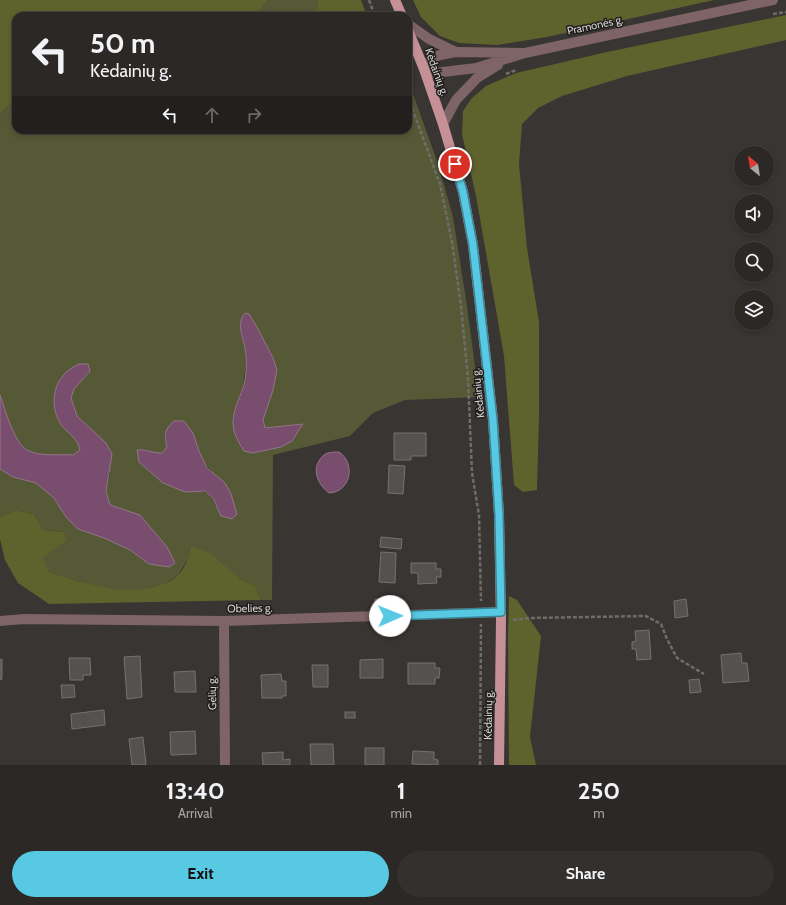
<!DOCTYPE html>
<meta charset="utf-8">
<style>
:root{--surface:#2b2826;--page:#33302e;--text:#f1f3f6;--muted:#a6a6a7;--line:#474443;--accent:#57c9e2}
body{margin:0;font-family:Cabin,sans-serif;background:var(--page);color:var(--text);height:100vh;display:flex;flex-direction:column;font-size:15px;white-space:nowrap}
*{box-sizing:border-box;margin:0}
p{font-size:13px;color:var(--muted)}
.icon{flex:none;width:22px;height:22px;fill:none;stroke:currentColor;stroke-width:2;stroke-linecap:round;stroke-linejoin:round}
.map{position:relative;height:765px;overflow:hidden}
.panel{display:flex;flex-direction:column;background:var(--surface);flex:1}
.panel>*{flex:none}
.guide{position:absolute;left:12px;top:12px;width:400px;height:122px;border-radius:12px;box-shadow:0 2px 6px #0003,0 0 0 1px var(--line);background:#2b2826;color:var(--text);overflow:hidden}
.needle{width:26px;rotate:330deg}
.buttons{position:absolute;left:734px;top:146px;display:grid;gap:8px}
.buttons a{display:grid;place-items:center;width:40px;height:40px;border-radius:50%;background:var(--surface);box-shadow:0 2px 6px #0003,0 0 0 1px var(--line);font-size:20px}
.pin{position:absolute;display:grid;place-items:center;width:34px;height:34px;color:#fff;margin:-17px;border:2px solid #fff;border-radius:50%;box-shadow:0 1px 4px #0007}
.me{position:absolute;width:44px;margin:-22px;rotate:89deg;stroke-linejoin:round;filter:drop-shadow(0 0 3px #0008)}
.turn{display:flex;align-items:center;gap:14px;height:84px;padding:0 12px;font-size:18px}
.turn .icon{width:52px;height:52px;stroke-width:2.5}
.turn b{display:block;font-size:28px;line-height:34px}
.lanes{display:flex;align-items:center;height:38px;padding:0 12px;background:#0003;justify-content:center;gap:20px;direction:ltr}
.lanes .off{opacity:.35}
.eta{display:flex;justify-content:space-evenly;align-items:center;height:68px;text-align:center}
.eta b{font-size:24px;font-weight:700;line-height:28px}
.cta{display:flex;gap:8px;margin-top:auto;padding:8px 12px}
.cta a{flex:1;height:46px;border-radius:24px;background:var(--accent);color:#111;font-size:16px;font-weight:700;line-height:46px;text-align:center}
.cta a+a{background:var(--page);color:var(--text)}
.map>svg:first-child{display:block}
.green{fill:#565935;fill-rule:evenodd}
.forest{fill:#5e622c}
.water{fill:#794d6e;stroke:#94758b}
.building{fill:#54524e;stroke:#74726e}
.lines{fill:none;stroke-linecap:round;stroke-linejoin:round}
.path{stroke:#706c6a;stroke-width:2.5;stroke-dasharray:4 2;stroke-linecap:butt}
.minor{stroke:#7f6467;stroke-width:10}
.major{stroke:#c59197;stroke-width:10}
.route-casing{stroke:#398393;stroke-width:10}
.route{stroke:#57c9e2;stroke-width:7}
.labels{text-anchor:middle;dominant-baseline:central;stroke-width:3;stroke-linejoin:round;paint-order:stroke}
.street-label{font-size:11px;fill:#d4d1d0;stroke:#1f1d1c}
</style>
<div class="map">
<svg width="786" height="765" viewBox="0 0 786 765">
<rect width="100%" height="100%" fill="#393533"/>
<g class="green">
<path d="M268 0H318L315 16H243L257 14Z"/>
<path d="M412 91 438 164 453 217 467 306 479 397 405 400 373 413 350 436 273 455 272 600H261L255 586 240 579 191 546 188 559 178 575 164 585 130 591 97 587 49 572 42 558 55 549 63 532 44 530 34 514 16 510 0 517V469L13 477 36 482 54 498 66 517 78 529 104 538 130 550 149 564 152 531 140 515 110 505 106 491 110 473 90 428 77 416 71 398 74 389 90 371 61 377 55 390 54 404 72 435 79 444 80 450 73 455C59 455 40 456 27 450 14 443 5 409 0 395V113L16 101V130H408V92ZM249 314 273 358 277 370 273 390 263 420 265 428 303 424 292 441 253 453 244 451 236 438V407L243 386 246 364 245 347 241 334ZM193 433C201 457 204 468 225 483L216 507C210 489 201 490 185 492L145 449 154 453H162L167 447 164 435Z"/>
</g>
<g class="forest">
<path d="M0 0H268L257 14 243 16H16V101L0 113Z"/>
<path d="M318 0H361L367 16H315Z"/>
<path d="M413 0H714L547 37 497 45 459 43 440 36 421 17Z"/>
<path d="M786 15V40L627 76 562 96 538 108 522 124 519 164 527 248 539 322V416L537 490 523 492 514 485 504 356 476 196 462 134 463 111 472 98 486 86 516 73 607 52Z"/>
<path d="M16 510 34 514 44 530 63 532 67 540 43 558 49 572C83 582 110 594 147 588 159 586 168 584 177 576 186 568 189 556 191 546L210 553 240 579 255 586 261 600 49 604 18 583 5 560 0 539V517Z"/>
<path d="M509 596 517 600 541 636 530 737 536 765H509L508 634Z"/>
</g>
<g class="water">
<path d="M245 313 249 314 258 329 273 358 277 370 273 390 263 420 265 428 303 424 292 441 281 447 253 453 244 451C239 443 233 434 233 423 233 411 239 399 243 388 247 375 247 361 245 348 243 337 236 323 245 313Z"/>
<path d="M79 364H88L90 371 74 389 71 398 77 416 106 443 112 454 106 491 110 505 140 515 167 547 175 563 169 567 149 564 130 550 104 538 78 529 66 517 54 498 36 483 13 477 0 469V395C5 409 14 443 27 450 40 457 59 454 73 455L80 450C78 439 69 434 62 426 52 412 51 391 62 377 66 371 73 367 79 364Z"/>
<path d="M174 421H184L193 433 199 451 207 468 225 483 231 494 237 514 232 519 221 516 213 498 205 491 185 492 163 483 139 462 137 450C147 449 151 453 162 453L167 447C164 433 164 431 174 421Z"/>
<path d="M339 452C356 463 351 492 329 493 317 484 310 467 324 455 328 452 334 452 339 452Z"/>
</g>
<g class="building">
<path d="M394 433H426V456H411V460H394Z"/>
<path d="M389 465 405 466 403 494 388 493Z"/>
<path d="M381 537 402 539 401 549 380 547Z"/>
<path d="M381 552 396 553 395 583 379 582Z"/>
<path d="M411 563H436V569H441V577H436L437 583 418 584V573H411Z"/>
<path d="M375 599H394L393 609 375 608Z"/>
<path d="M686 599 688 616 675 618 674 601Z"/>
<path d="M649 630 651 659 637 660 636 649H632V642L636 641 635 631Z"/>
<path d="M741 653 742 663H747L749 681 723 683 721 655Z"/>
<path d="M140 656 142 697 127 699 124 657Z"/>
<path d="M69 658H90L91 675H83V680H70Z"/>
<path d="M2 659V679L0 680V660Z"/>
<path d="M383 659V678H360V660Z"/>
<path d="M408 663H435V668H440L439 678H435V684H408Z"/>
<path d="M312 665H328V687H313Z"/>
<path d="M195 671 196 692H175L174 672Z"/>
<path d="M281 674 282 681H286V696H282V698H262L261 675Z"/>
<path d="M699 679 701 692 690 693 689 680Z"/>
<path d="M61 685H74L75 697 62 698Z"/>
<path d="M104 710 105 725 72 729 71 714Z"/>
<rect x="345" y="712" width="10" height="6"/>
<path d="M195 731 196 754 171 755 170 732Z"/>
<path d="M143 737 146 765H132L129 739Z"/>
<path d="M310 744H333L334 765H311Z"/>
<rect x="365" y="748" width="19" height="17"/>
<path d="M413 751 434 752V759L438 760V765L412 764Z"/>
<path d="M283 752V760L290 759V765H263L262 753Z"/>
</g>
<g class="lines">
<g class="path">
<path d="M369 0 375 16"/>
<path d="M773 14 786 12"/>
<path d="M506 74 516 70"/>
<path d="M408 97 440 184 452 242 461 306 468 378 472 473 479 515 481 601"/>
<path d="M513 620 529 618 646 616 661 624 667 639 677 658 704 674"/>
<path d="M480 765 481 624"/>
</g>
<g class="minor">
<path d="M408 24 429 39 456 52"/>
<path d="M525 53 456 52 440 55 430 60 424 69 435 73 476 68 525 53 773 0"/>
<path d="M443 124 456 100 477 78 498 65"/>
<path d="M0 621 24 619 224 621 501 612"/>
<path d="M224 621 225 765"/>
</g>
<g class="major">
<path d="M395 0 402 16"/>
<path d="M408 30 424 69 443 124 463 192 473 245 493 420 499 515 501 621 499 765"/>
</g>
</g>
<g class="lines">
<defs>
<path id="route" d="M390 616 501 612 499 515 493 420 473 245 463 192 455 164"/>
</defs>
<use href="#route" class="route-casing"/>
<use href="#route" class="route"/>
</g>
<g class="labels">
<g class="street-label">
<text transform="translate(595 25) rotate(-12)">Pramonės g.</text>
<text transform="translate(437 72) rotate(70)">Kėdainių g.</text>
<text transform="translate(478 393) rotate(-96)">Kėdainių g.</text>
<text transform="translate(250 608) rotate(-1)">Obelies g.</text>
<text transform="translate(212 693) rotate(-91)">Gėlių g.</text>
<text transform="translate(488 715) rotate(-89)">Kėdainių g.</text>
</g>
</g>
</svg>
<div class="buttons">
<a><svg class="needle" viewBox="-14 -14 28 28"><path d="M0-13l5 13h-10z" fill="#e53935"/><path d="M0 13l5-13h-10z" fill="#a6a6a7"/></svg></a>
<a><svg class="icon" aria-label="sound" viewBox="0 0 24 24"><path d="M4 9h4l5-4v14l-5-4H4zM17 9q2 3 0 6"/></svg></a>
<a><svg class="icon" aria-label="search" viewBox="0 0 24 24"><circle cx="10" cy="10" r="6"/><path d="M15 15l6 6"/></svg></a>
<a><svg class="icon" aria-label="layers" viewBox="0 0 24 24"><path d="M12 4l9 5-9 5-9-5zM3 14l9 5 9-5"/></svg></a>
</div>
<div class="pin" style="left:455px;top:164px;background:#d93025"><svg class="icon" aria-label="arrive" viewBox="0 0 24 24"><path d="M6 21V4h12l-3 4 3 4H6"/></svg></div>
<svg class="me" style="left:390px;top:616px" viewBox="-20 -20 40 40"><circle r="19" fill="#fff"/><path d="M0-13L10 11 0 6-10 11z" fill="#57c9e2"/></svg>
<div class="guide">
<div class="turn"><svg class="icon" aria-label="left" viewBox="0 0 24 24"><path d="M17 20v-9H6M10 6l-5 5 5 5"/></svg><div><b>50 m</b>Kėdainių g.</div></div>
<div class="lanes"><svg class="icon" aria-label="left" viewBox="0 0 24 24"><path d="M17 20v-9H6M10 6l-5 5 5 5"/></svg><svg class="icon off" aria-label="ahead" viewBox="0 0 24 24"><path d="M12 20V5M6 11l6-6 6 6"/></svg><svg class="icon off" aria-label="right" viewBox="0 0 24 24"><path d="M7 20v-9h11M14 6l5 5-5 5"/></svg></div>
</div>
</div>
<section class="panel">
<div class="eta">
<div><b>13:40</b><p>Arrival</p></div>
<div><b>1</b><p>min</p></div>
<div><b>250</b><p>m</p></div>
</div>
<div class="cta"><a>Exit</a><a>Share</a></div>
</section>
